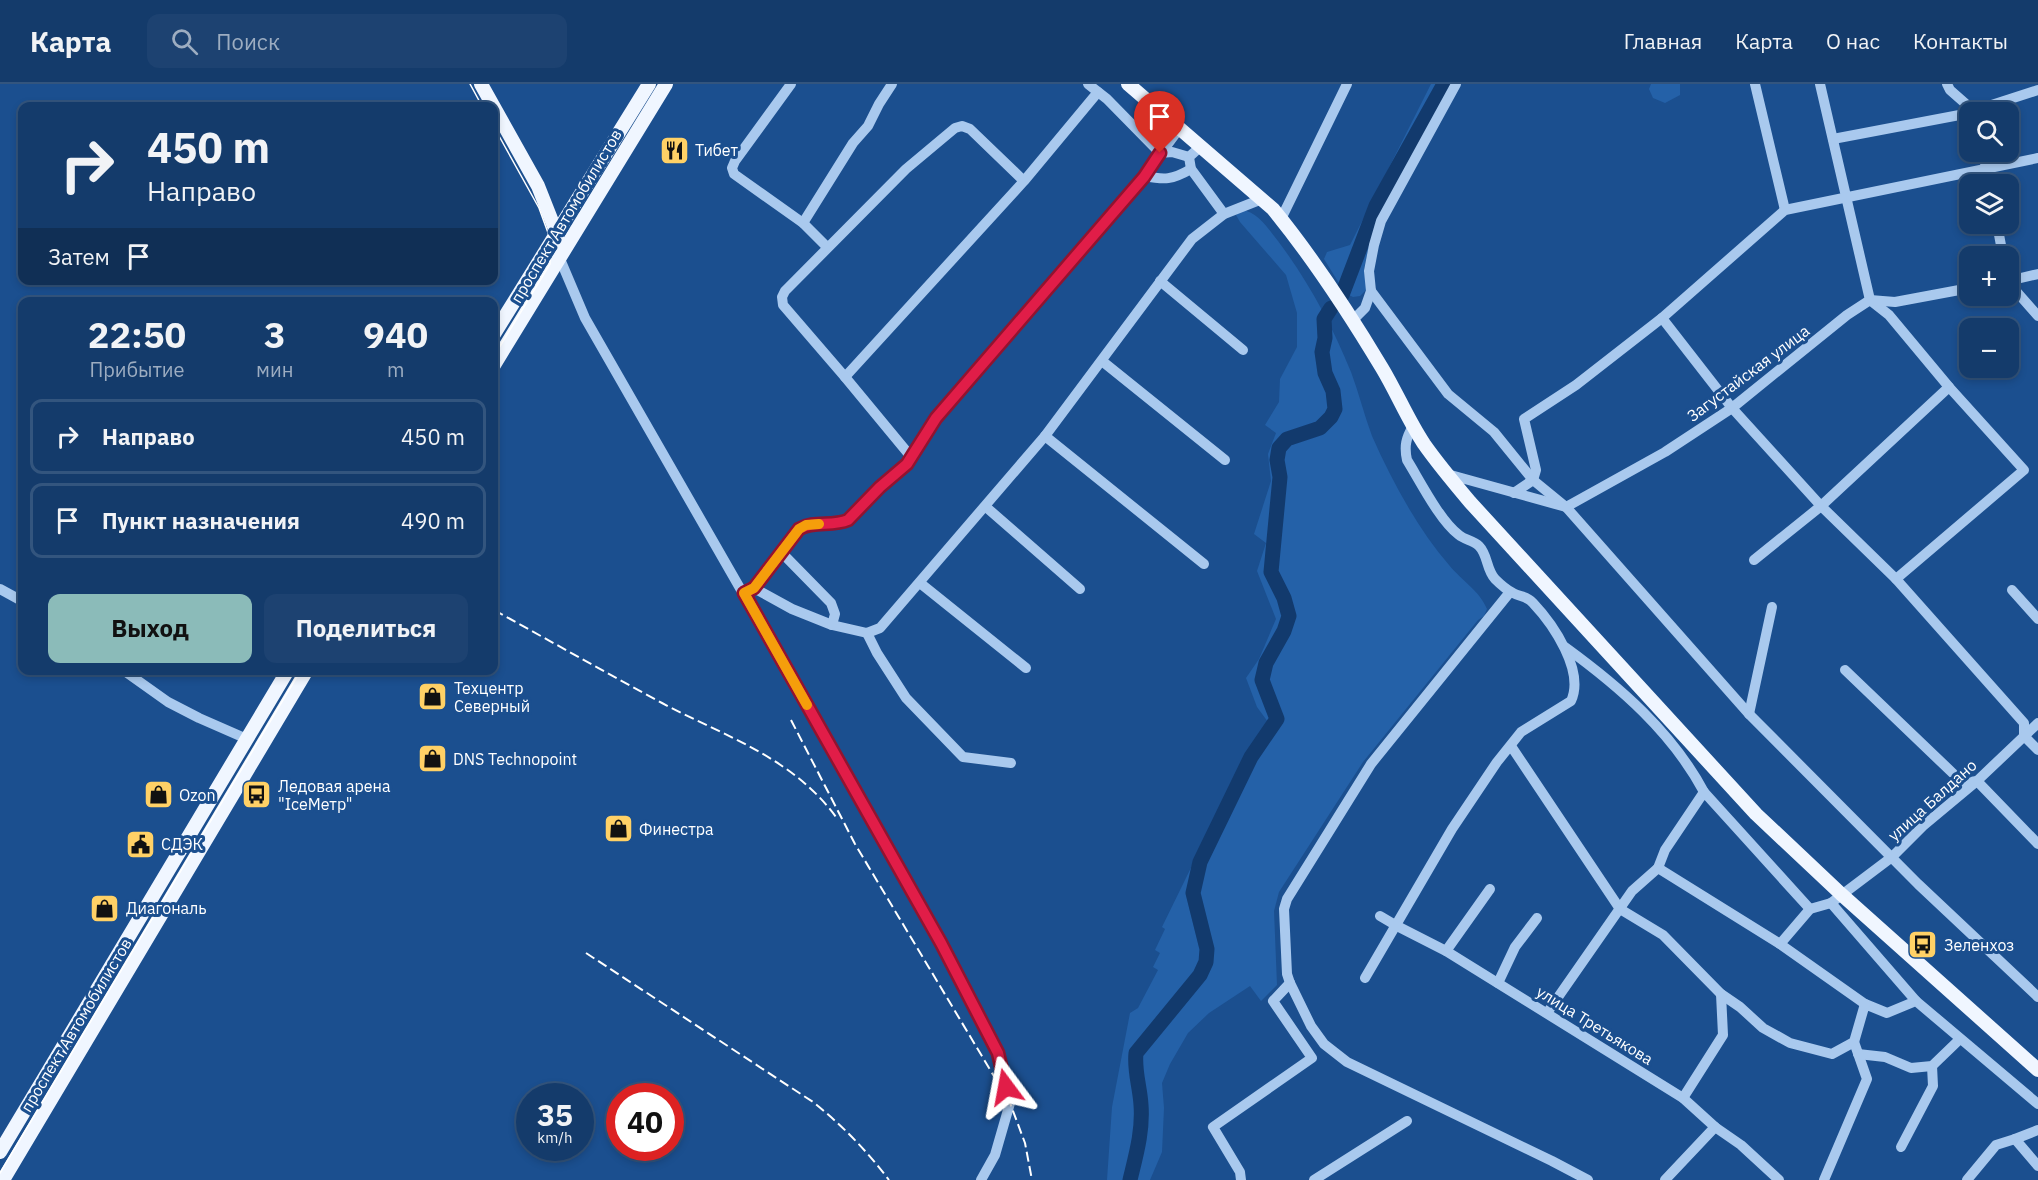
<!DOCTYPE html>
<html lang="ru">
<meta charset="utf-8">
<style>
:root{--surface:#143b6b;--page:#1d4271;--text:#f1f3f6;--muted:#9dadc1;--line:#33557e;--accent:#8bbbb9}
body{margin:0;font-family:"IBM Plex Sans",sans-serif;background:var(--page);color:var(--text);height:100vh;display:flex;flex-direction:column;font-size:22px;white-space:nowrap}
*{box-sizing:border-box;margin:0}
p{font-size:20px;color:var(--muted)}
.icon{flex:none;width:33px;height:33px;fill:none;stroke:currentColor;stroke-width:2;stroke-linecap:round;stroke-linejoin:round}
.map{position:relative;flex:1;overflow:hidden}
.drawer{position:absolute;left:18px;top:213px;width:480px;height:378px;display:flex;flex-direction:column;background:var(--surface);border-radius:12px;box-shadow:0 3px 9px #0003,0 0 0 2px var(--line)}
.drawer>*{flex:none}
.banner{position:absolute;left:18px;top:18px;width:480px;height:183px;border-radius:12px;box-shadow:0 3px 9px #0003,0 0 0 2px var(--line);background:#143b6b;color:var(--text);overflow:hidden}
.buttons{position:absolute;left:1959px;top:18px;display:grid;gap:12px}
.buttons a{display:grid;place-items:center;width:60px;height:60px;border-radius:12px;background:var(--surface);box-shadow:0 3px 9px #0003,0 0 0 2px var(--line);font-size:30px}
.speed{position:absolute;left:516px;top:999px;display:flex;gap:12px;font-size:30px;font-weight:700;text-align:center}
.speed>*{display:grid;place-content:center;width:78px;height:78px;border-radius:50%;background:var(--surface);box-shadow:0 3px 9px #0003,0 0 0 2px var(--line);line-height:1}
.speed small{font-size:15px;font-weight:400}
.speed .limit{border:9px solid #d22;background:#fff;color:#111}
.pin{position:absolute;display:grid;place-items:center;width:51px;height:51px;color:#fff;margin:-62px -26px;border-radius:50% 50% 50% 0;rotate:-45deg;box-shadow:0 0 6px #0007}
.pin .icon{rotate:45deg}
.me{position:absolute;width:66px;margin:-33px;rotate:347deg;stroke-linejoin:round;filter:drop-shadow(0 0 4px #0008)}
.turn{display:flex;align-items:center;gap:21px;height:126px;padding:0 30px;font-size:27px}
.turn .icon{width:78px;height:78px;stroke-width:2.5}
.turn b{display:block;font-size:42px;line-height:51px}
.then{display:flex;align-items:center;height:57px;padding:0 30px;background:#0003;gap:12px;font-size:22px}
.eta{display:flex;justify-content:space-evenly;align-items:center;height:102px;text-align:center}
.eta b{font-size:36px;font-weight:800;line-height:42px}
.cta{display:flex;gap:12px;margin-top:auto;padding:12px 30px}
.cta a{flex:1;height:69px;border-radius:12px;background:var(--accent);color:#111;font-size:24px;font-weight:800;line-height:69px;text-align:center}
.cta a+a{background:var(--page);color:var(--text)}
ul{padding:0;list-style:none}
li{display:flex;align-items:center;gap:18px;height:75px;margin:0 12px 9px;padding:0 18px;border:3px solid var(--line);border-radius:12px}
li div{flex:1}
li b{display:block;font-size:22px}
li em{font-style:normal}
header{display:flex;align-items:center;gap:36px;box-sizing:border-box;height:84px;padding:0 30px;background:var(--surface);border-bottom:2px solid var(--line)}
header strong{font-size:28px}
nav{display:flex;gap:33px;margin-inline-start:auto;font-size:21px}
.search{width:420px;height:54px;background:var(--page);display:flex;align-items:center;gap:15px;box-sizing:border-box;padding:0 21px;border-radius:12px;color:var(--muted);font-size:22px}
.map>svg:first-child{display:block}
.green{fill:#2461a8}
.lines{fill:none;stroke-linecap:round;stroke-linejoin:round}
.river{stroke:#123a6d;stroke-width:15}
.minor{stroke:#a9c9ee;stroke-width:10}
.major{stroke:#f0f6ff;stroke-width:14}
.tram{stroke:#fff;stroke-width:1.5}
.rail{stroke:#fff;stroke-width:2;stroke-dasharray:10 4.5;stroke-linecap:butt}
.route-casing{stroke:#92132f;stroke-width:15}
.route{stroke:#e11d48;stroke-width:10}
.slow{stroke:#f59e0b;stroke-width:10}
.labels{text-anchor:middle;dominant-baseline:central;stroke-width:6;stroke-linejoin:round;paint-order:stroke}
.poi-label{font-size:16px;fill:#fff;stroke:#1b4f8f;text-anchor:start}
.street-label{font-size:16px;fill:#fff;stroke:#1b4f8f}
</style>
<header>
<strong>Карта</strong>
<div class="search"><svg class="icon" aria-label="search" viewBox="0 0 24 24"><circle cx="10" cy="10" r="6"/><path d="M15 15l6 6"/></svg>Поиск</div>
<nav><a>Главная</a><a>Карта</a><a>О нас</a><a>Контакты</a></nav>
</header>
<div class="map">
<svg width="2038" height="1096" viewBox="0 0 2038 1096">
<rect width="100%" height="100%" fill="#1b4f8f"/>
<g class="green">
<path d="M1431 0H1451L1379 128 1373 144 1364 185 1367 205 1360 212 1353 213 1345 209 1324 175 1327 168 1350 161Z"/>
<path d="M1651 0H1680V11L1665 19 1653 14 1649 5Z"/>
<path d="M1241 126C1258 127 1268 145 1278 157 1308 197 1332 241 1351 288 1359 309 1364 331 1372 352 1392 397 1417 444 1449 481 1462 497 1479 506 1487 525L1484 532 1478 536 1363 678 1279 808 1274 827 1277 901 1261 917 1250 902 1209 929 1188 949 1170 980 1162 999 1164 1024 1162 1068 1150 1096H1107L1112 1023 1130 929 1138 924 1158 886 1153 883 1160 869 1155 866 1165 845 1162 843 1229 706 1268 638 1257 623 1246 594 1259 575 1276 535 1257 487 1266 459 1254 450 1271 397 1268 370 1276 349 1265 341 1279 318 1280 295 1297 263V229L1286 191 1240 138 1236 131Z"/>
</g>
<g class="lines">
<g class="river">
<path d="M1342 211 1376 122 1444 0"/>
<path d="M1130 1096C1136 1071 1143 1047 1141 1021 1140 1003 1134 987 1136 969L1200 891 1206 878 1207 865 1193 809 1200 778 1251 673 1277 635 1262 596 1266 579 1284 547 1289 532 1284 514 1271 488 1280 393 1277 376 1279 364 1287 355 1320 344 1331 333 1335 325 1333 307 1325 289 1322 268 1325 254 1324 235 1331 224"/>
</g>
<g class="minor">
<path d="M791 0 735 77 732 84 734 90 803 139 827 163"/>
<path d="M1088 0 1107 15 1160 69 1172 68 1189 73"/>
<path d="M1755 0 1785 126"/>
<path d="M1820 0 1870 216 1889 231 1949 303 2024 386 1896 495"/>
<path d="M1947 0 1950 6 1975 28"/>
<path d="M1970 28 2038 6"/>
<path d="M1833 55 1970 29"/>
<path d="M1200 63 1189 73 1191 85 1224 130"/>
<path d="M1983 68 1989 100"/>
<path d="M2038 74 1785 126 1662 234 1732 324 1821 422 1896 495 2024 639V652L2038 666"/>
<path d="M1144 92C1165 96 1172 96 1191 85"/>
<path d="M1024 97 970 45 962 42 955 44 906 85 785 207 782 213 783 221 845 293 1024 97 1098 8"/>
<path d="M1281 135 1347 0"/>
<path d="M803 139 853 59 868 42 879 20 892 0"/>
<path d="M1997 140 2003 172"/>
<path d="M560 175 585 234 822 647 941 859 998 969 1010 1019 995 1071 981 1096"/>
<path d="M1160 197 1243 266"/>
<path d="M2008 197 2038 190"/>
<path d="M2008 198 2038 232"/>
<path d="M1371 207 1448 310 1494 348 1533 396 1566 423 1749 630 1918 800 2038 913"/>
<path d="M1352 237 1365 224 1371 207 1369 187 1374 161 1381 137 1456 0"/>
<path d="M1102 277 1225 376"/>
<path d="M1045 352 1204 480"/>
<path d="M912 374 936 334 1144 92 1179 45"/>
<path d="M1447 390 1566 423 1665 368 1732 324 1847 231 1870 216 1895 218 1970 204"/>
<path d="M1514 409 1533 396 1536 386 1524 335 1576 301 1662 234"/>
<path d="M986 423 1080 505"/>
<path d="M1754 476 1821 422 1949 303"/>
<path d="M920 499 1026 584"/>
<path d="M754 504 782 469"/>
<path d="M0 505 22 517"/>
<path d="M2012 506 2038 535"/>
<path d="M1510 508 1371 680 1287 815 1284 825 1287 890 1290 899 1311 942 1324 960 1347 978 1552 1077 1588 1096"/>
<path d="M744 509 754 504 792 525 832 541 867 549 880 544 1045 352 1192 155 1224 130 1262 115"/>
<path d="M832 541 835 530 831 519 782 469C807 425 813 450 848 436L912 374 845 293"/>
<path d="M867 549 877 569 906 614 963 673 1011 679"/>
<path d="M1565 563C1620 603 1672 648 1704 708"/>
<path d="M123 586 168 618 199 634 247 655"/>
<path d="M1845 586 1963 699 1977 697 2038 760"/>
<path d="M1749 630 1772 523"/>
<path d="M1511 662 1620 825 1663 851 1721 910 1740 923 1763 944 1790 959 1832 970 1854 958 1865 920 1887 929 1916 917 2038 1020"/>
<path d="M1658 784 1665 766 1704 708 1810 825"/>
<path d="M1831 819 1810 825 1780 860 1865 920"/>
<path d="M1380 832 1397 842 1446 867 1683 1014 1715 1043 1741 1061 1779 1096"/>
<path d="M1446 867 1490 805"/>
<path d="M1365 894 1452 745 1497 678 1521 648 1571 617C1585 587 1553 540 1533 519 1527 512 1520 513 1513 509 1507 506 1500 500 1495 495 1486 485 1488 471 1479 462 1473 456 1465 456 1459 451 1440 437 1420 397 1407 376 1404 362 1406 354 1413 342"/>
<path d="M1498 899 1515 863 1537 834"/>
<path d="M1916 917 1831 819 1892 773 1923 742 1977 697 2038 639"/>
<path d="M1547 929 1632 807 1658 784 1780 860"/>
<path d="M1858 970 1885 973 1911 984 1932 982 1960 955"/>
<path d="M1683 1014 1723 951 1721 910"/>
<path d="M2038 1046 2015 1055 2038 1082"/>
<path d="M1901 1063 1933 1002 1932 982"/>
<path d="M1241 1096 1240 1088 1213 1043 1312 974 1273 917 1290 899"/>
<path d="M1314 1096 1407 1037"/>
<path d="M1665 1096 1715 1043"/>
<path d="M1824 1096 1867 995 1854 958"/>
<path d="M1967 1096 1996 1061 2015 1055"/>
</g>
<g class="major">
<path d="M481 0 538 102 557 150V157"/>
<path d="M1128 0 1273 125C1313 174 1349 229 1382 284 1397 309 1408 336 1424 360 1438 380 1454 399 1470 418L1756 730 1841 810 2038 986"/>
<path d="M494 250 649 0"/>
<path d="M494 281 666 0"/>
<path d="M0 1068 288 586"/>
<path d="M3 1096 307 586"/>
</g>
<g class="tram">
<path d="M470 0 482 22"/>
<path d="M494 43 539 124 551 157 550 180 494 272"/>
<path d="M0 1089 301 586"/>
</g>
<g class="rail">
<path d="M494 526C550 557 605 588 662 619 724 652 792 673 836 733"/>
<path d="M791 636 855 760 1010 1019 1025 1059 1032 1096"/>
<path d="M586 869 813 1018C842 1041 866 1066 889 1096"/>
</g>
</g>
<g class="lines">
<defs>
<path id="route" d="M1006 1003 998 969 941 859 744 509 754 504 799 445C814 436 832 443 848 436L880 403 907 380 936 334 1144 93 1160 69"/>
</defs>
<use href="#route" class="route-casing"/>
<use href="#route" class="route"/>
<path class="slow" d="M807 621 744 509 754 504 799 445 806 441 819 440"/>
</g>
<defs>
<symbol id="restaurant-square" viewBox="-11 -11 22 22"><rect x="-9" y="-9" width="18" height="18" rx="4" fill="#ffd166" stroke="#1b4f8f"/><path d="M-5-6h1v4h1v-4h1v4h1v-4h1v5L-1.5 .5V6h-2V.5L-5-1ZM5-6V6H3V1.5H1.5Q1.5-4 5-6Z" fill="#111"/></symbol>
<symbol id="shop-square" viewBox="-11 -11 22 22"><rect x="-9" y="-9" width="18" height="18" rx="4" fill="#ffd166" stroke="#1b4f8f"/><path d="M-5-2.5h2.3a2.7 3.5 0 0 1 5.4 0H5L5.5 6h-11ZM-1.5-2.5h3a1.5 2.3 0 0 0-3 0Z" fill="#111"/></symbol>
<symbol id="bus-square" viewBox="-11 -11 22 22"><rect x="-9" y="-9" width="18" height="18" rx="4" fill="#ffd166" stroke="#1b4f8f"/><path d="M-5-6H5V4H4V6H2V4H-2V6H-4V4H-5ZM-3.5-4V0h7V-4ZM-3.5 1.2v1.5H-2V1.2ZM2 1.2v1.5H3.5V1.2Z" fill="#111"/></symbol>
<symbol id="civic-square" viewBox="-11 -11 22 22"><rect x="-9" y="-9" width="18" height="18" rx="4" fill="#ffd166" stroke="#1b4f8f"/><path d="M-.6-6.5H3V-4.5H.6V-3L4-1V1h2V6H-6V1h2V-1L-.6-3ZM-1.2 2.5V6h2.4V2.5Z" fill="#111"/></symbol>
</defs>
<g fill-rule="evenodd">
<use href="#restaurant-square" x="658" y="50" width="33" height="33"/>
<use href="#shop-square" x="416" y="596" width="33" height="33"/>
<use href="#shop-square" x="416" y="658" width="33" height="33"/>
<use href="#shop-square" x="142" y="694" width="33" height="33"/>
<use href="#bus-square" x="240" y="694" width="33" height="33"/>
<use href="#shop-square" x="602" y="728" width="33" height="33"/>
<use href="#civic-square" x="124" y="744" width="33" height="33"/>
<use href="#shop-square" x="88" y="808" width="33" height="33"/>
<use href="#bus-square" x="1906" y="844" width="33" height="33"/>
</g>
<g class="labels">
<g class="poi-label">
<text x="695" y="66">Тибет</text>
<text x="454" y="604">Техцентр<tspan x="454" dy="18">Северный</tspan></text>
<text x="453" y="675">DNS Technopoint</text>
<text x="278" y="702">Ледовая арена<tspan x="278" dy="18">"IceМетр"</tspan></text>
<text x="179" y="711">Ozon</text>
<text x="639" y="745">Финестра</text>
<text x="161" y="760">СДЭК</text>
<text x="126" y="824">Диагональ</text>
<text x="1944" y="861">Зеленхоз</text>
</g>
<g class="street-label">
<text transform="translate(566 132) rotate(-59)">проспект Автомобилистов</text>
<text transform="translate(1748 289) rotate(-37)">Загустайская улица</text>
<text transform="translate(1932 716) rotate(-42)">улица Балдано</text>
<text transform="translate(76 941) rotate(-59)">проспект Автомобилистов</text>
<text transform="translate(1595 941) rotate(32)">улица Третьякова</text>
</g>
</g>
</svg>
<div class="buttons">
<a><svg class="icon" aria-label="search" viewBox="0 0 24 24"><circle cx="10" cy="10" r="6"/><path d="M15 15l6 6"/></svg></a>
<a><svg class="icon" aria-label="layers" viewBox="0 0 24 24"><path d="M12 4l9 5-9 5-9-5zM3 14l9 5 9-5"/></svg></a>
<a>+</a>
<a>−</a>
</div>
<div class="speed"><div>35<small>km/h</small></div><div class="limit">40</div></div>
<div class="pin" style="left:1160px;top:69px;background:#d93025"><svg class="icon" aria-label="arrive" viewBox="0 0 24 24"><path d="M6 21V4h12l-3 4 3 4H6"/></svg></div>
<svg class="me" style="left:1006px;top:1003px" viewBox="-20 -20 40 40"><path d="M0-17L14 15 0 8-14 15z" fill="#e11d48" stroke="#fff" stroke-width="4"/></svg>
<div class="banner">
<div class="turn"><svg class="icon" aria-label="right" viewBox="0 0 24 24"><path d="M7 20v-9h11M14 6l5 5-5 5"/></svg><div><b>450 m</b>Направо</div></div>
<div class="then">Затем<svg class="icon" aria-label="arrive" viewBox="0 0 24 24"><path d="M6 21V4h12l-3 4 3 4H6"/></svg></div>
</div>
<section class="drawer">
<div class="eta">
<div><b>22:50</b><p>Прибытие</p></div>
<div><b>3</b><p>мин</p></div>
<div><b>940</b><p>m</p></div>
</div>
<ul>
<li><svg class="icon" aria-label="right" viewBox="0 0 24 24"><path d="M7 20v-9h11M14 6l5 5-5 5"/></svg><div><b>Направо</b></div><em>450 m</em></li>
<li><svg class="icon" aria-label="arrive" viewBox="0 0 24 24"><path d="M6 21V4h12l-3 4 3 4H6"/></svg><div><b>Пункт назначения</b></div><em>490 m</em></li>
</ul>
<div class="cta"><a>Выход</a><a>Поделиться</a></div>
</section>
</div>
